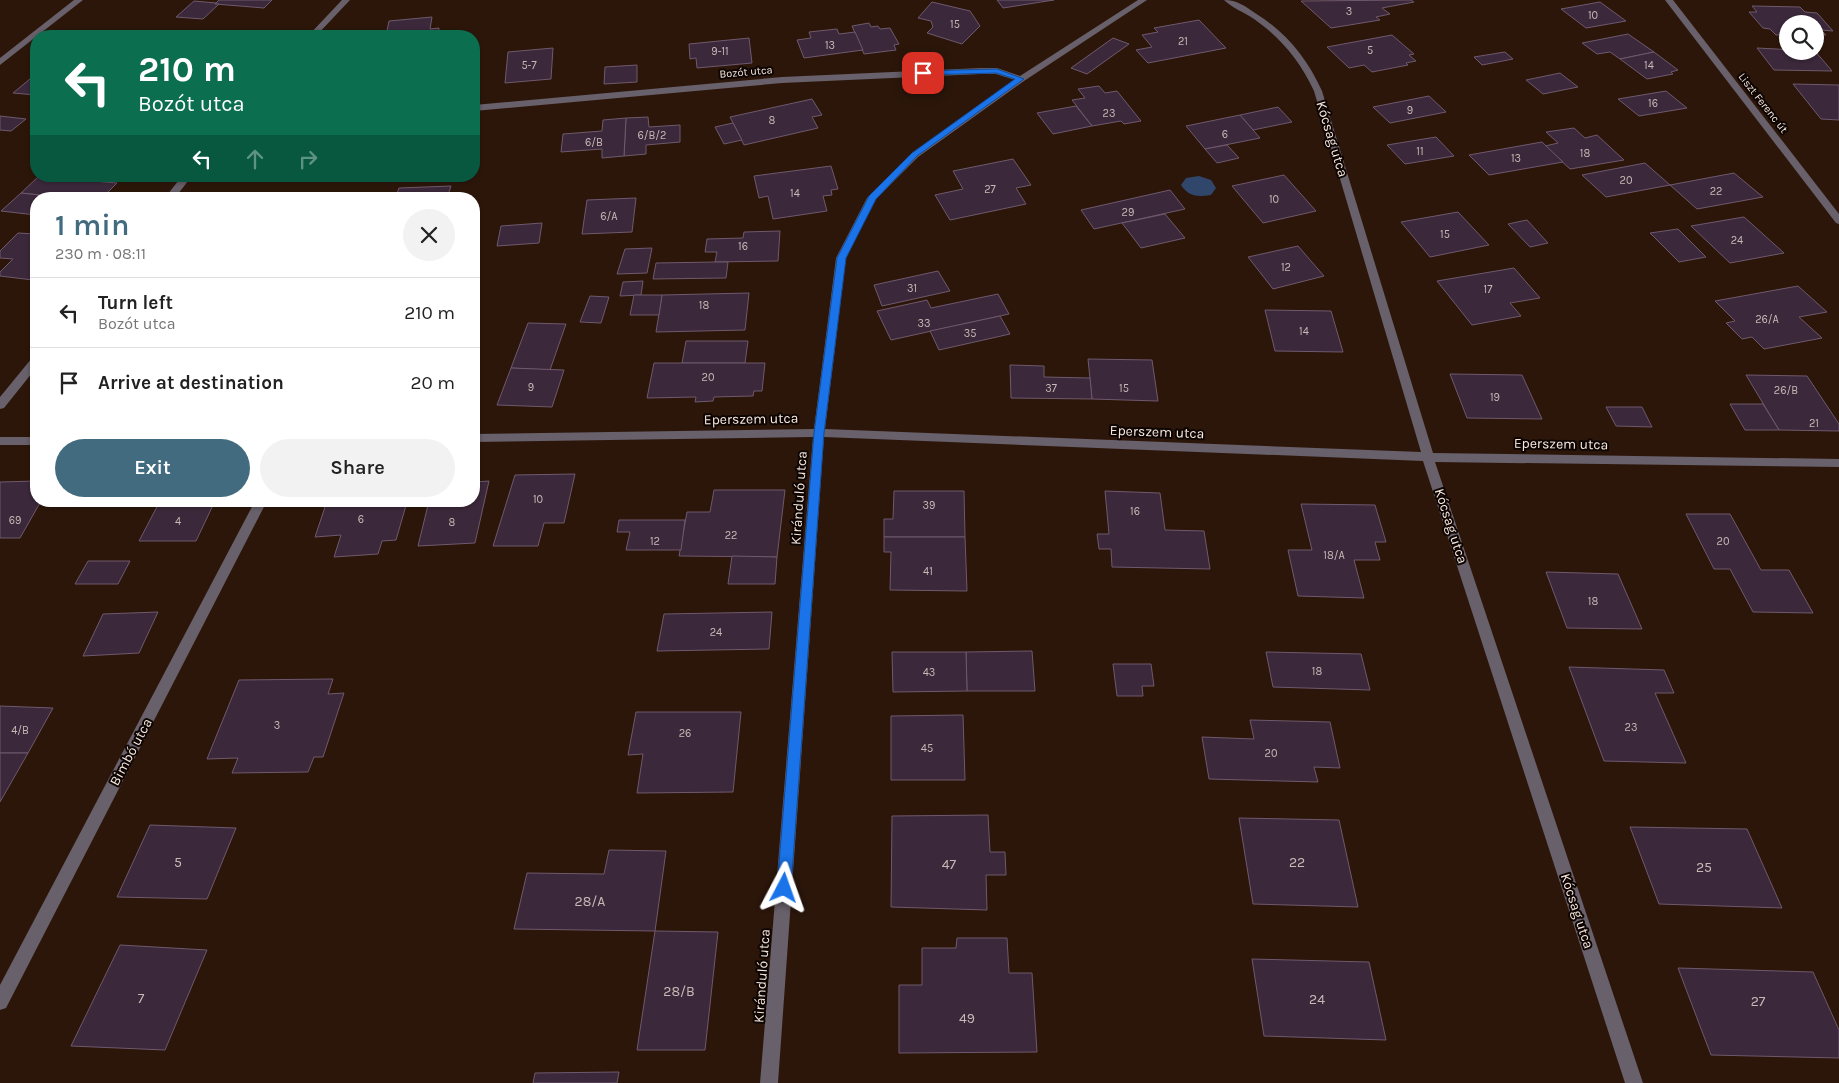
<!DOCTYPE html>
<meta charset="utf-8">
<style>
:root{--surface:#fff;--page:#f2f2f2;--text:#222;--muted:#767676;--line:#e0e0e0;--accent:#426b7f}
body{margin:0;font-family:Karla,sans-serif;background:var(--page);color:var(--text);height:100vh;display:flex;flex-direction:column;font-size:19px;white-space:nowrap}
*{box-sizing:border-box;margin:0}
p{font-size:16px;color:var(--muted)}
.icon{flex:none;width:28px;height:28px;fill:none;stroke:currentColor;stroke-width:2;stroke-linecap:round;stroke-linejoin:round}
.map{position:relative;flex:1;overflow:hidden}
.sheet{position:absolute;left:30px;top:192px;width:450px;height:315px;display:flex;flex-direction:column;background:var(--surface);border-radius:20px;box-shadow:0 1px 4px #0004}
.sheet>*{flex:none}
.guide{position:absolute;left:30px;top:30px;width:450px;height:152px;border-radius:20px;box-shadow:0 1px 4px #0004;background:#0b6e4f;color:#fff;overflow:hidden}
.controls{position:absolute;left:1779px;top:15px;display:grid;gap:10px}
.controls a{display:grid;place-items:center;width:45px;height:45px;border-radius:50%;background:var(--surface);box-shadow:0 1px 4px #0004;font-size:25px}
.pin{position:absolute;display:grid;place-items:center;width:42px;height:42px;color:#fff;margin:-21px;border-radius:10px;box-shadow:0 2px 8px #0006}
.me{position:absolute;width:55px;margin:-28px;rotate:4deg;stroke-linejoin:round;filter:drop-shadow(0 0 4px #0008)}
.turn{display:flex;align-items:center;gap:18px;height:105px;padding:0 25px;font-size:22px}
.turn .icon{width:65px;height:65px;stroke-width:2.5}
.turn b{display:block;font-size:35px;line-height:42px}
.lanes{display:flex;align-items:center;height:48px;padding:0 25px;background:#0003;justify-content:center;gap:25px;direction:ltr}
.lanes .off{opacity:.35}
.round{display:grid;place-items:center;flex:none;width:52px;height:52px;border-radius:26px;background:var(--page)}
.head{display:flex;align-items:center;justify-content:space-between;height:85px;padding:0 25px}
h1{font-size:30px;font-weight:600;line-height:38px;color:var(--accent)}
.button{display:flex;gap:10px;margin-top:auto;padding:10px 25px}
.button a{flex:1;height:58px;border-radius:30px;background:var(--accent);color:#fff;font-size:20px;font-weight:600;line-height:58px;text-align:center}
.button a+a{background:var(--page);color:var(--text)}
ul{padding:0;list-style:none}
li{display:flex;align-items:center;gap:15px;height:70px;padding:0 25px;border-top:1px solid var(--line)}
li div{flex:1}
li b{display:block;font-size:19px}
li em{font-style:normal}
.map>svg:first-child{display:block}
.water{fill:#30476b}
.building{fill:#3b283a;stroke:#6f596d}
.lines{fill:none;stroke-linecap:round;stroke-linejoin:round}
.street{fill:#68606a;fill-rule:evenodd}
.route{fill:#1a73e8;stroke:#114b97}
.labels{text-anchor:middle;dominant-baseline:central;stroke-width:4;stroke-linejoin:round;paint-order:stroke}
.number-label{font-size:11px;fill:#c9b8b6}
.far-street-label{font-size:11px;fill:#f8e8e0;stroke:#0d0502}
.street-label{font-size:14px;fill:#f8e8e0;stroke:#0d0502}
.near-number-label{font-size:14px;fill:#c9b8b6}
</style>
<div class="map">
<svg width="1839" height="1083" viewBox="0 0 1839 1083">
<rect width="100%" height="100%" fill="#2c160a"/>
<path class="water" d="M1199 176 1211 180 1216 188 1211 195C1198 197 1189 197 1181 185L1186 178Z"/>
<g class="building">
<path d="M219 0H272L264 8 215 4Z"/>
<path d="M997 0H1054L1003 8Z"/>
<path d="M1411 0 1414 2 1382 8 1390 14 1376 17 1380 20 1331 28 1301 1Z"/>
<path d="M194 1 216 3 215 4H219L203 19 176 17Z"/>
<path d="M932 2 970 11 980 26 962 44 927 33 933 27 931 21 918 18Z"/>
<path d="M1600 2 1626 21 1586 28 1561 9Z"/>
<path d="M1752 6 1800 7 1805 12 1817 13 1833 31 1821 30 1826 35H1815V24H1788V35H1776L1770 29 1763 28 1749 12H1757Z"/>
<path d="M432 17 430 29 439 28 438 35 386 36 389 21Z"/>
<path d="M1199 20 1226 48 1148 63 1136 50 1152 47 1142 35 1158 32 1154 28Z"/>
<path d="M869 23 871 27 878 26 880 29 890 28 899 44 894 45 896 50 864 54 852 26Z"/>
<path d="M837 29 839 34 855 32 863 50 804 58 797 40 811 38 809 32Z"/>
<path d="M1628 34 1654 52 1620 59 1610 52 1597 54 1582 43Z"/>
<path d="M1392 35 1414 54 1409 55 1416 61 1406 63 1408 65 1372 72 1364 65 1349 68 1327 47Z"/>
<path d="M749 38 752 63 697 68 696 58 690 59 689 44Z"/>
<path d="M1113 38 1129 44 1087 74 1071 68Z"/>
<path d="M553 48 551 79 505 83 508 52Z"/>
<path d="M1757 48 1815 51 1832 71 1774 70Z"/>
<path d="M1505 52 1513 59 1482 65 1474 57Z"/>
<path d="M1654 52 1678 70 1671 72 1673 74 1647 79 1620 59Z"/>
<path d="M637 65V82L604 84 605 67Z"/>
<path d="M1560 73 1578 87 1543 94 1526 80Z"/>
<path d="M36 74V95L13 93Z"/>
<path d="M1793 84 1839 85V120L1821 119Z"/>
<path d="M1099 86 1105 93 1117 91 1141 121 1124 124 1121 121 1092 126 1072 100 1085 98 1078 89Z"/>
<path d="M1666 91 1687 108 1639 116 1618 99Z"/>
<path d="M1429 96 1446 112 1390 123 1373 107Z"/>
<path d="M812 99 822 115 812 117 818 128 744 145 730 117Z"/>
<path d="M1076 106 1092 126 1053 134 1037 113Z"/>
<path d="M1278 107 1292 122 1253 130 1240 115Z"/>
<path d="M1240 115 1260 138 1205 149 1186 126Z"/>
<path d="M0 116 26 119 11 131 0 130Z"/>
<path d="M648 117 649 127 680 125V142L646 145V154L624 156 626 118Z"/>
<path d="M626 118 624 156 602 158V149L561 152 563 134 602 131 603 120Z"/>
<path d="M733 123 742 140 724 144 715 127Z"/>
<path d="M1574 128 1585 138 1597 135 1624 160 1570 169 1545 146 1558 143 1546 132Z"/>
<path d="M1436 137 1454 156 1405 164 1387 145Z"/>
<path d="M1542 142 1563 162 1489 175 1469 155Z"/>
<path d="M1227 145 1239 158 1217 163 1205 149Z"/>
<path d="M1013 159 1031 185 1016 188 1026 204 950 220 935 195 963 189 953 171Z"/>
<path d="M1645 163 1670 185 1606 197 1582 175Z"/>
<path d="M831 166 838 189 831 190 832 195 823 196 827 211 773 219 768 196 759 198 754 176Z"/>
<path d="M1734 173 1763 197 1697 209 1670 185Z"/>
<path d="M1284 175 1316 211 1263 223 1232 186Z"/>
<path d="M39 176H98L93 181 117 183 101 199H76L21 193Z"/>
<path d="M451 186 447 198 462 199H395L399 188Z"/>
<path d="M1170 190 1185 209 1094 229 1081 210Z"/>
<path d="M21 193 76 199H36V215L1 211Z"/>
<path d="M636 198 632 232 582 234 587 200Z"/>
<path d="M1458 212 1489 245 1430 257 1401 222Z"/>
<path d="M1165 214 1185 238 1141 248 1122 223Z"/>
<path d="M1744 217 1784 253 1730 263 1691 226Z"/>
<path d="M1527 220 1548 243 1530 247 1508 224Z"/>
<path d="M542 223 539 243 497 246 501 226Z"/>
<path d="M1678 229 1706 257 1679 262 1650 233Z"/>
<path d="M780 231 778 261 715 262 717 252H705L707 239 743 238 744 232Z"/>
<path d="M18 233 36 234V276L33 280 0 276V272L13 259 0 258V251Z"/>
<path d="M1298 246 1324 276 1273 289 1248 257Z"/>
<path d="M652 248 647 273 617 274 625 249Z"/>
<path d="M715 262H728L726 278 653 279 656 263Z"/>
<path d="M1514 268 1540 298 1510 303 1521 316 1472 325 1437 281Z"/>
<path d="M938 271 950 291 882 306 874 285Z"/>
<path d="M643 281 641 295 620 296 623 282Z"/>
<path d="M1798 286 1827 312 1799 317 1822 338 1764 349 1752 337 1742 339 1726 323 1735 321 1715 301Z"/>
<path d="M749 293 745 330 656 332 662 295Z"/>
<path d="M998 294 1009 314 891 340 877 311 927 300 931 308Z"/>
<path d="M634 295H662L659 315H630Z"/>
<path d="M590 296 609 297 601 323 580 322Z"/>
<path d="M1265 310 1331 311 1343 352 1275 351Z"/>
<path d="M1000 316 1010 334 939 350 930 331Z"/>
<path d="M528 323 566 324 550 370 511 368Z"/>
<path d="M686 341H748L745 363H682Z"/>
<path d="M1088 359 1152 360 1158 401 1092 399Z"/>
<path d="M654 363H765L762 391H754L753 396 714 397 713 401 695 402 696 397 647 398Z"/>
<path d="M1010 365 1044 366V377L1090 378 1092 399 1011 398Z"/>
<path d="M511 368 564 370 552 407 497 405Z"/>
<path d="M1450 374 1522 375 1542 419 1467 418Z"/>
<path d="M1746 375 1807 376 1839 424V431L1779 430Z"/>
<path d="M1730 404H1763L1779 430H1745Z"/>
<path d="M1606 407H1642L1652 427 1616 426Z"/>
<path d="M575 474 564 523H544L538 546H493L515 475Z"/>
<path d="M36 481V501H41L20 538H0V482Z"/>
<path d="M489 481 475 543 418 546 429 501H474V482Z"/>
<path d="M714 490H785L777 557 679 556 687 512H710Z"/>
<path d="M894 491H964L965 537H884V519H893Z"/>
<path d="M1105 491 1160 493 1165 530 1204 531 1210 569 1112 567 1111 549H1099L1097 534H1109Z"/>
<path d="M160 501H215L196 541H139Z"/>
<path d="M327 501 393 503 407 502 396 540 382 541 378 554 334 557 341 535 315 537Z"/>
<path d="M1301 504 1375 505 1386 542H1375L1380 560H1354L1364 598 1298 596 1288 550H1312Z"/>
<path d="M1686 514H1730L1761 570H1789L1813 613 1753 612 1730 569H1714Z"/>
<path d="M619 520H685L681 550H626L630 532H617Z"/>
<path d="M884 537H965L967 591 890 590 891 552H884Z"/>
<path d="M732 556 777 557 775 584H728Z"/>
<path d="M88 561H130L118 584H75Z"/>
<path d="M1546 572 1618 574 1642 629 1567 628Z"/>
<path d="M158 612 139 653 83 656 103 614Z"/>
<path d="M772 612 769 649 657 651 664 614Z"/>
<path d="M1032 651 1035 691H967L966 652Z"/>
<path d="M892 652H966L967 691 893 692Z"/>
<path d="M1266 652 1361 654 1370 690 1273 687Z"/>
<path d="M1113 664H1151L1154 686H1142L1143 696H1117Z"/>
<path d="M1569 667 1664 670 1674 693H1655L1686 763 1604 761Z"/>
<path d="M333 679 328 694 344 693 323 757H314L308 772 232 773 238 758 207 759 239 680Z"/>
<path d="M0 706 53 708 28 753H0Z"/>
<path d="M636 712H741L733 792 637 793 643 754 628 755Z"/>
<path d="M963 715 965 780H891V716Z"/>
<path d="M1250 720 1330 722 1340 768 1314 767 1318 782 1209 779 1202 737 1254 739Z"/>
<path d="M0 753H28L0 802Z"/>
<path d="M988 815 990 852H1005L1006 875H986L987 910 891 907 892 816Z"/>
<path d="M1239 818 1339 820 1358 907 1253 904Z"/>
<path d="M150 825 236 828 207 899 117 897Z"/>
<path d="M1630 827 1747 829 1782 908 1659 904Z"/>
<path d="M609 850 666 851 655 931 514 929 527 873 604 874Z"/>
<path d="M655 931 718 932 705 1050H637Z"/>
<path d="M957 938H1007L1009 973H1032L1037 1052 899 1053V985H922V948H956Z"/>
<path d="M120 945 207 950 165 1050 71 1046Z"/>
<path d="M1252 959 1369 962 1386 1040 1264 1036Z"/>
<path d="M1678 968 1813 972 1839 1030V1058L1711 1055Z"/>
<path d="M619 1072 617 1083H533L535 1073Z"/>
</g>
<g class="lines">
<g class="street">
<path d="M74 0H83L0 65V58Z"/>
<path d="M342 0H350L316 36H308Z"/>
<path d="M1138 0H1147L1024 81 918 157 876 199 846 258 825 429 1421 452 1314 91C1300 61 1281 38 1254 19 1244 12 1232 8 1224 0 1237 0 1245 6 1255 13 1286 32 1307 58 1322 91L1433 453 1839 459V467L1435 462 1643 1083H1625L1423 461 824 437 778 1083H760L813 437 474 442V434L814 429 836 258 867 198 912 153 1015 80 996 74H981L782 83 474 111V105L782 77 981 68H997L1020 76Z"/>
<path d="M1665 0H1673L1839 214V224L1836 223Z"/>
<path d="M182 176H192L174 199H164Z"/>
<path d="M36 357V368L4 408 0 409V397L32 358Z"/>
<rect x="0" y="437" width="36" height="8"/>
<path d="M255 501H267L6 1008 0 1010V985Z"/>
</g>
</g>
<path class="route" d="M997 69 1024 79 917 156 876 199 846 258 824 433 791 888 789 893 784 895 779 893 777 888 814 433 837 258 869 196 912 153 1015 79 996 73 923 75 919 73 921 71Z"/>
<g class="labels">
<g class="number-label">
<text x="1349" y="11">3</text>
<text x="1593" y="15">10</text>
<text x="955" y="24">15</text>
<text x="1183" y="41">21</text>
<text x="830" y="45">13</text>
<text x="1370" y="50">5</text>
<text x="720" y="51">9-11</text>
<text x="529" y="65">5-7</text>
<text x="1649" y="65">14</text>
<text x="1653" y="103">16</text>
<text x="1410" y="110">9</text>
<text x="1109" y="113">23</text>
<text x="772" y="120">8</text>
<text x="1225" y="134">6</text>
<text x="652" y="135">6/B/2</text>
<text x="594" y="142">6/B</text>
<text x="1420" y="151">11</text>
<text x="1585" y="153">18</text>
<text x="1516" y="158">13</text>
<text x="1626" y="180">20</text>
<text x="990" y="189">27</text>
<text x="1716" y="191">22</text>
<text x="795" y="193">14</text>
<text x="1274" y="199">10</text>
<text x="1128" y="212">29</text>
<text x="609" y="216">6/A</text>
<text x="1445" y="234">15</text>
<text x="1737" y="240">24</text>
<text x="743" y="246">16</text>
<text x="1286" y="267">12</text>
<text x="912" y="288">31</text>
<text x="1488" y="289">17</text>
<text x="704" y="305">18</text>
<text x="1767" y="319">26/A</text>
<text x="924" y="323">33</text>
<text x="1304" y="331">14</text>
<text x="970" y="333">35</text>
<text x="708" y="377">20</text>
<text x="531" y="387">9</text>
<text x="1051" y="388">37</text>
<text x="1124" y="388">15</text>
<text x="1786" y="390">26/B</text>
<text x="1495" y="397">19</text>
<text x="1814" y="423">21</text>
<text x="538" y="499">10</text>
<text x="929" y="505">39</text>
<text x="1135" y="511">16</text>
<text x="361" y="519">6</text>
<text x="15" y="520">69</text>
<text x="178" y="521">4</text>
<text x="452" y="522">8</text>
<text x="731" y="535">22</text>
<text x="655" y="541">12</text>
<text x="1723" y="541">20</text>
<text x="1334" y="555">18/A</text>
<text x="928" y="571">41</text>
<text x="1593" y="601">18</text>
<text x="716" y="632">24</text>
<text x="1317" y="671">18</text>
<text x="929" y="672">43</text>
<text x="277" y="725">3</text>
<text x="1631" y="727">23</text>
<text x="20" y="730">4/B</text>
<text x="685" y="733">26</text>
<text x="927" y="748">45</text>
<text x="1271" y="753">20</text>
</g>
<g class="far-street-label">
<text transform="translate(746 72) rotate(-5)">Bozót utca</text>
<text transform="translate(1763 103) rotate(52)">Liszt Ferenc út</text>
</g>
<g class="street-label">
<text transform="translate(1332 139) rotate(73)">Kócsag utca</text>
<text transform="translate(751 419) rotate(-1)">Eperszem utca</text>
<text transform="translate(1157 432) rotate(2)">Eperszem utca</text>
<text transform="translate(1561 444) rotate(1)">Eperszem utca</text>
<text transform="translate(799 498) rotate(-86)">Kiránduló utca</text>
<text transform="translate(1451 526) rotate(72)">Kócsag utca</text>
<text transform="translate(131 752) rotate(-62)">Bimbó utca</text>
<text transform="translate(1577 911) rotate(72)">Kócsag utca</text>
<text transform="translate(762 976) rotate(-86)">Kiránduló utca</text>
</g>
<g class="near-number-label">
<text x="178" y="862">5</text>
<text x="1297" y="862">22</text>
<text x="949" y="864">47</text>
<text x="1704" y="867">25</text>
<text x="590" y="901">28/A</text>
<text x="679" y="991">28/B</text>
<text x="141" y="998">7</text>
<text x="1317" y="999">24</text>
<text x="1758" y="1001">27</text>
<text x="967" y="1018">49</text>
</g>
</g>
</svg>
<div class="controls">
<a><svg class="icon" aria-label="search" viewBox="0 0 24 24"><circle cx="10" cy="10" r="6"/><path d="M15 15l6 6"/></svg></a>
</div>
<div class="pin" style="left:923px;top:73px;background:#d93025"><svg class="icon" aria-label="arrive" viewBox="0 0 24 24"><path d="M6 21V4h12l-3 4 3 4H6"/></svg></div>
<svg class="me" style="left:784px;top:888px" viewBox="-20 -20 40 40"><path d="M0-17L14 15 0 8-14 15z" fill="#1a73e8" stroke="#fff" stroke-width="4"/></svg>
<div class="guide">
<div class="turn"><svg class="icon" aria-label="left" viewBox="0 0 24 24"><path d="M17 20v-9H6M10 6l-5 5 5 5"/></svg><div><b>210 m</b>Bozót utca</div></div>
<div class="lanes"><svg class="icon" aria-label="left" viewBox="0 0 24 24"><path d="M17 20v-9H6M10 6l-5 5 5 5"/></svg><svg class="icon off" aria-label="ahead" viewBox="0 0 24 24"><path d="M12 20V5M6 11l6-6 6 6"/></svg><svg class="icon off" aria-label="right" viewBox="0 0 24 24"><path d="M7 20v-9h11M14 6l5 5-5 5"/></svg></div>
</div>
<section class="sheet">
<div class="head"><div><h1>1 min</h1><p>230 m · 08:11</p></div><a class="round"><svg class="icon" aria-label="close" viewBox="0 0 24 24"><path d="M6 6l12 12M18 6L6 18"/></svg></a></div>
<ul>
<li><svg class="icon" aria-label="left" viewBox="0 0 24 24"><path d="M17 20v-9H6M10 6l-5 5 5 5"/></svg><div><b>Turn left</b><p>Bozót utca</p></div><em>210 m</em></li>
<li><svg class="icon" aria-label="arrive" viewBox="0 0 24 24"><path d="M6 21V4h12l-3 4 3 4H6"/></svg><div><b>Arrive at destination</b></div><em>20 m</em></li>
</ul>
<div class="button"><a>Exit</a><a>Share</a></div>
</section>
</div>
